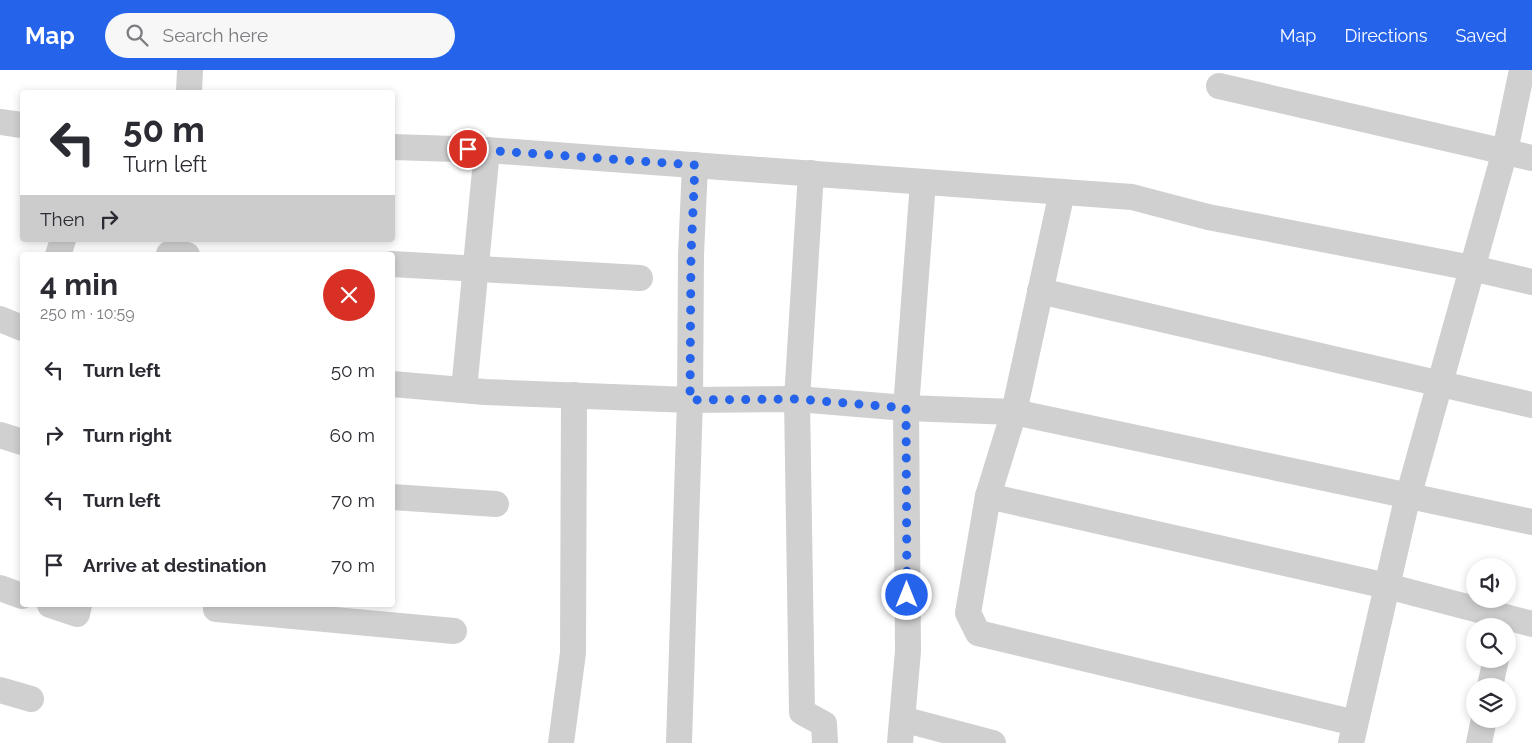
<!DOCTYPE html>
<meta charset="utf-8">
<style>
:root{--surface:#fff;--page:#f7f7f7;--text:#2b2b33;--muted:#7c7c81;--accent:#2563eb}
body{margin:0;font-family:Raleway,sans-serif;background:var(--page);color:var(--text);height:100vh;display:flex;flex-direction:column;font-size:19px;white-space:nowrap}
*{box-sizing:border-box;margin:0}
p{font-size:16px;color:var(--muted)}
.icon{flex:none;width:28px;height:28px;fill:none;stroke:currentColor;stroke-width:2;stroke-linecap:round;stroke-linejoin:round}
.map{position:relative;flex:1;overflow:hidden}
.details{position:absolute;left:20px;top:182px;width:375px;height:355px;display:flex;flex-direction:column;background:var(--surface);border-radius:5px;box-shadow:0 2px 8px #0003}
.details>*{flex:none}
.top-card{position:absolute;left:20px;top:20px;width:375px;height:152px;border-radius:5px;box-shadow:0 2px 8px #0003;background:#fff;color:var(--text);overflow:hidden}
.controls{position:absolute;left:1466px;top:488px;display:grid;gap:10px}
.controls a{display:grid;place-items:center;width:50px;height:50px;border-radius:50%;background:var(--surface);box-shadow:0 2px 8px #0003;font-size:25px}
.pin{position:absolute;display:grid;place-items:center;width:42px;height:42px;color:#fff;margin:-21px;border:2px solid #fff;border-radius:50%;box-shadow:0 1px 5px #0007}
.me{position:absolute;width:55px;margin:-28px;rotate:0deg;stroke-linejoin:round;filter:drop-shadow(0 0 4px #0008)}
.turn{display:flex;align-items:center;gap:18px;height:105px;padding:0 20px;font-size:22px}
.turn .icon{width:65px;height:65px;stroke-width:2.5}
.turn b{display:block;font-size:35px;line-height:42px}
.then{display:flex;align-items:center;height:48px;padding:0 20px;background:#0003;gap:10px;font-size:19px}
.round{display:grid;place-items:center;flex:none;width:52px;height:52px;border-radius:26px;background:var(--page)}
.head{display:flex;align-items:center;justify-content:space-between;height:85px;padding:0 20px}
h1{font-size:30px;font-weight:700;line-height:38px}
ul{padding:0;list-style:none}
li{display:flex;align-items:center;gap:15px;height:65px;padding:0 20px}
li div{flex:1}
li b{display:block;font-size:19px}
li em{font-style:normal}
header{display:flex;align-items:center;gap:30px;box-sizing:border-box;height:70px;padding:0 25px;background:var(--accent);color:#fff}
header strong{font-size:24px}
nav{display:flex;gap:28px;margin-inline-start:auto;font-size:18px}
.search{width:350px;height:45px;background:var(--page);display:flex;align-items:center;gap:12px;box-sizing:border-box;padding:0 18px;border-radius:28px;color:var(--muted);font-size:19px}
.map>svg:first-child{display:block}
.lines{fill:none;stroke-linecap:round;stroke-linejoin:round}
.minor{stroke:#d0d0d0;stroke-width:26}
.route{stroke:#2563eb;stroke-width:9;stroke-dasharray:0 16.2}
</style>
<header>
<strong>Map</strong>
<div class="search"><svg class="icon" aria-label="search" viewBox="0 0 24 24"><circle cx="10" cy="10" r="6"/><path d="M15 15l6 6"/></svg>Search here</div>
<nav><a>Map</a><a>Directions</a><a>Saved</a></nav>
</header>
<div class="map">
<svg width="1532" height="673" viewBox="0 0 1532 673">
<rect width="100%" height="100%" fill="#fff"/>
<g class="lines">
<g class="minor">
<path d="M1219 16 1532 88"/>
<path d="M189 22 190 0"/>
<path d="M0 52 22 55"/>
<path d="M392 77 487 80 1132 127 1208 147 1472 198 1532 212"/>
<path d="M811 103 797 329 802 642 824 654 825 673"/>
<path d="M1062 122 1014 342 988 426 968 543 978 563 1355 653"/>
<path d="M169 184 187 185"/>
<path d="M58 185 63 170"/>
<path d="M392 194 640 208"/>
<path d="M1040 221 1532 335"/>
<path d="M0 249 22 258"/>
<path d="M392 314 485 322 690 330 797 329 906 338 1014 342 1532 452"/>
<path d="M464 320 487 80"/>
<path d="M0 365 22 372"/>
<path d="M988 426 1387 516 1532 554"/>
<path d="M392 427 496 434"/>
<path d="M0 518 22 526"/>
<path d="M50 535 77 544 79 535"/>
<path d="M216 535V539L454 561"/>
<path d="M1490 616 1496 589"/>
<path d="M0 620 31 629"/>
<path d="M902 649 993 673"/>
<path d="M561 673 573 583 574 325"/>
<path d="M679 673 690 330 691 185 695 95"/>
<path d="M900 673 908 581 906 338 923 112"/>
<path d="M1351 673 1405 438 1505 81 1522 0"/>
<path d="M1479 673 1484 649"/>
</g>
</g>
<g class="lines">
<path class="route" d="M468 79 695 95 691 185 690 330 797 329 906 338 907 525"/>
</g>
</svg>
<div class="controls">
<a><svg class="icon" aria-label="sound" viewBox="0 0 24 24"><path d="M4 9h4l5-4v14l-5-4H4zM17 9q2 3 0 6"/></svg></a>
<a><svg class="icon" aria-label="search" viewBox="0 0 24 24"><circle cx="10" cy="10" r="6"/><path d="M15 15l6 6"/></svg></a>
<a><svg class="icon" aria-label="layers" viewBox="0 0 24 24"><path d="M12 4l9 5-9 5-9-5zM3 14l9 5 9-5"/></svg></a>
</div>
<div class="pin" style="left:468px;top:79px;background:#d93025"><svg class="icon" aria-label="arrive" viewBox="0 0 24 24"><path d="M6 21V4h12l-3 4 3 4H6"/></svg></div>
<svg class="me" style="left:907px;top:525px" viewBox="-20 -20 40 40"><circle r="17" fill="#2563eb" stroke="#fff" stroke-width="3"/><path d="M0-11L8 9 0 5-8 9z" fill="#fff"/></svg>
<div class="top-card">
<div class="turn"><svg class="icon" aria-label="left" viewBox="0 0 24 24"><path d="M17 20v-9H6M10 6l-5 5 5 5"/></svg><div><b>50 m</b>Turn left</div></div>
<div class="then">Then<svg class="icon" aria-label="right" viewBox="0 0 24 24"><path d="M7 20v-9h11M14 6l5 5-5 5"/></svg></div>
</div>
<section class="details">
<div class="head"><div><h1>4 min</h1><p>250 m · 10:59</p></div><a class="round" style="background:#d93025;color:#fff"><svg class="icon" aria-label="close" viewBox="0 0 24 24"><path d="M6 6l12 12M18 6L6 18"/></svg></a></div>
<ul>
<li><svg class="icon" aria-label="left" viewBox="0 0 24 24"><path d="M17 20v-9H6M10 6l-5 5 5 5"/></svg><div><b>Turn left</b></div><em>50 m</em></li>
<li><svg class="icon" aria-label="right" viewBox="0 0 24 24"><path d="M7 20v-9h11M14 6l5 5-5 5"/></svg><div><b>Turn right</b></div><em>60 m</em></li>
<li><svg class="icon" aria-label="left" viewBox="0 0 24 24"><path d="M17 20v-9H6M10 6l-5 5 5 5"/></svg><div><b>Turn left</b></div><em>70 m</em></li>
<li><svg class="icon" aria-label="arrive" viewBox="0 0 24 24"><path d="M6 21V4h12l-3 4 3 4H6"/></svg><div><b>Arrive at destination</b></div><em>70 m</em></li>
</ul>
</section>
</div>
